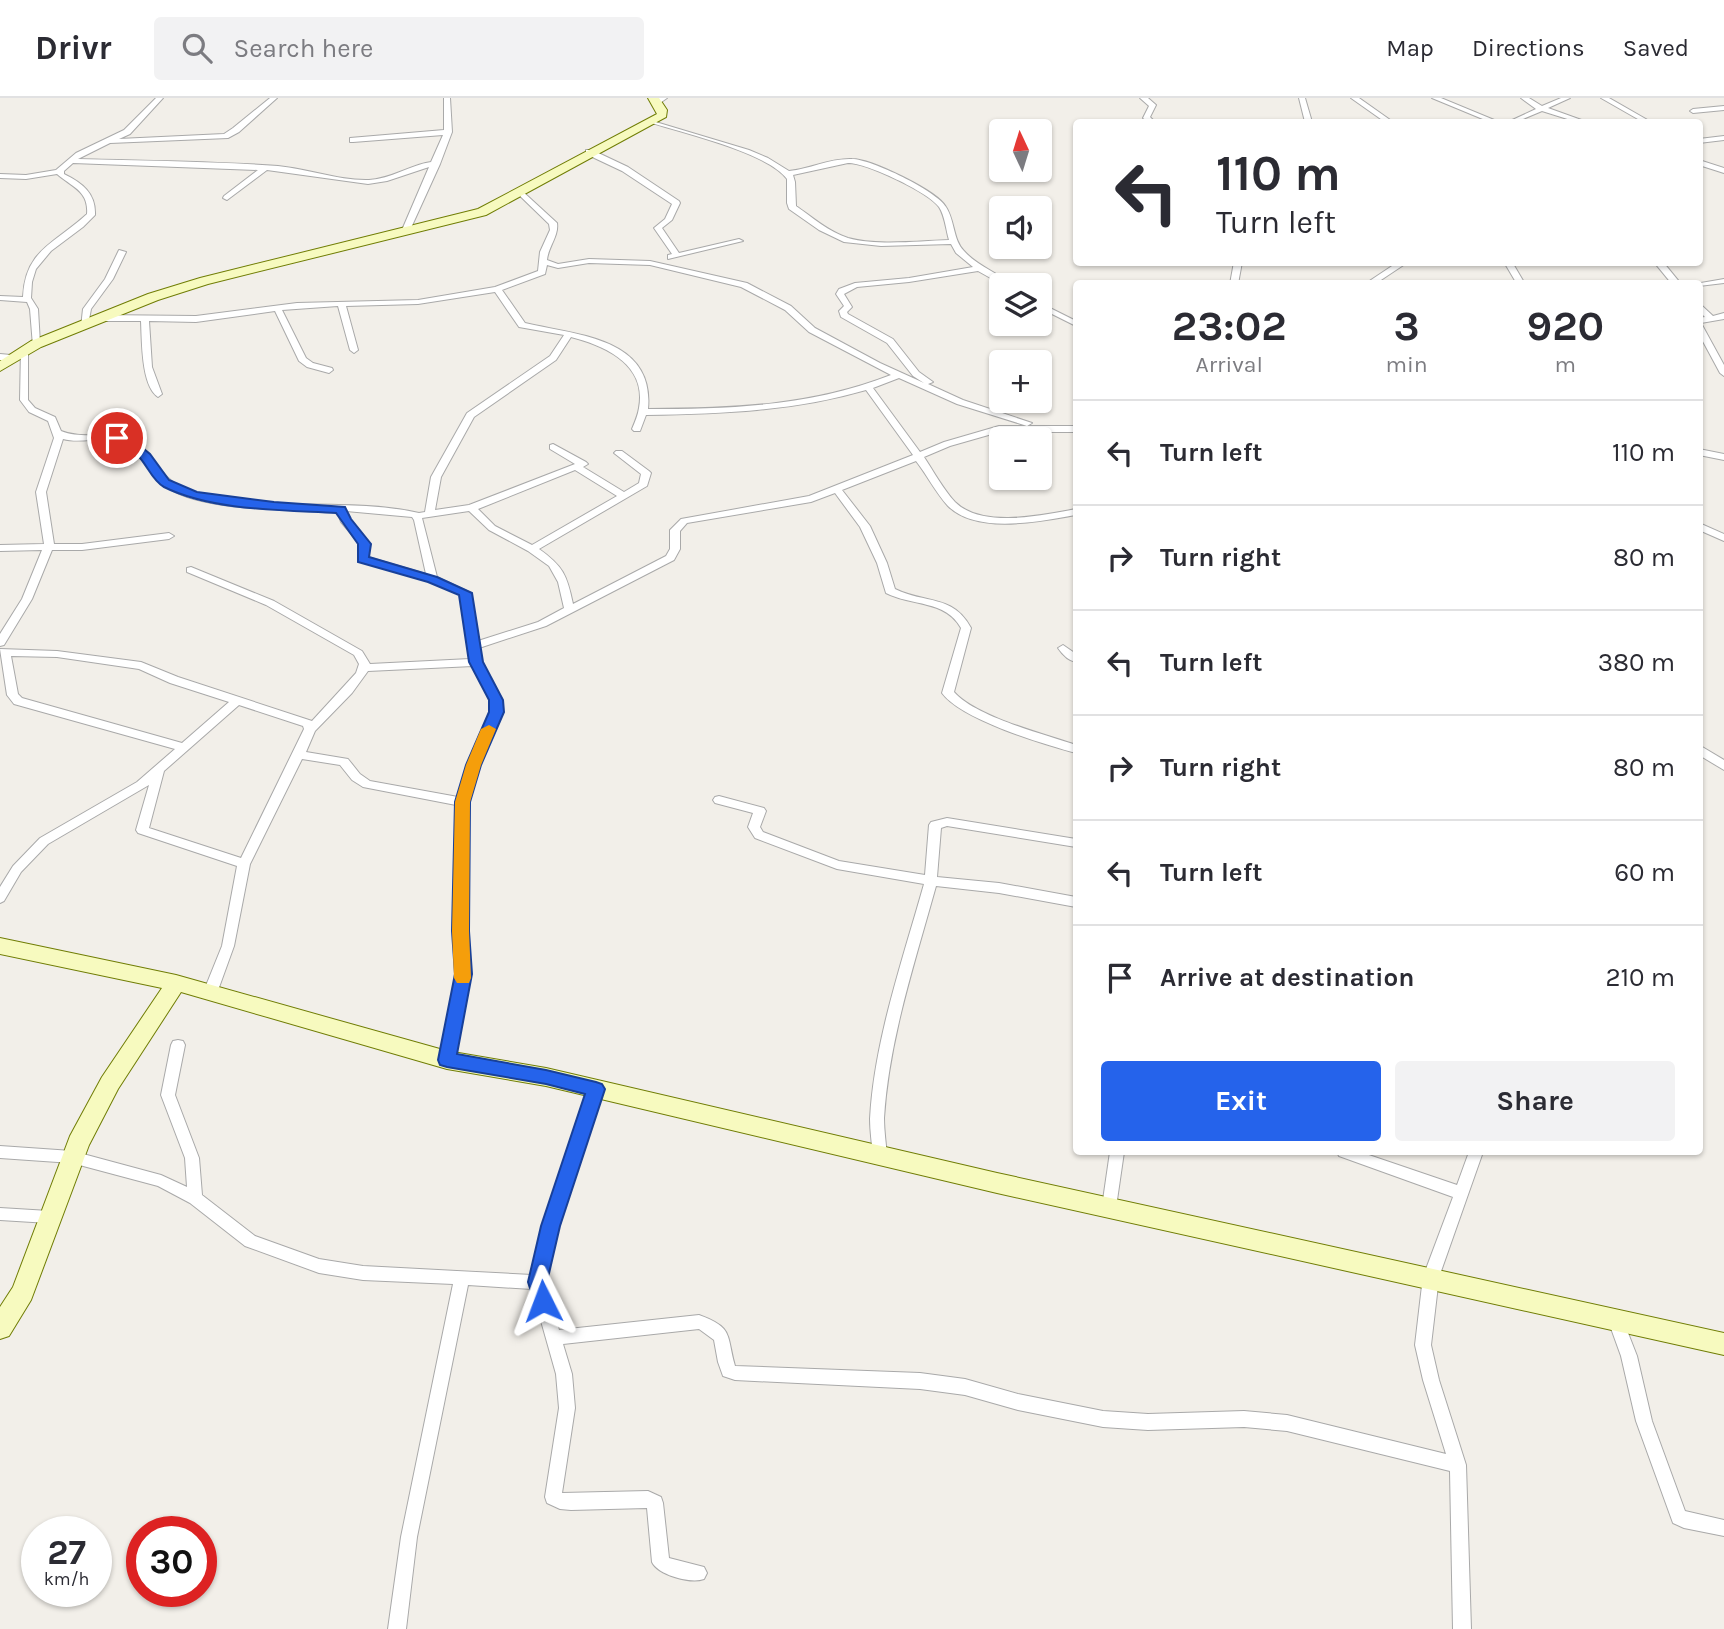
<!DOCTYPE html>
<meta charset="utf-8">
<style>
:root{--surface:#fff;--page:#f2f2f3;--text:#2b2b33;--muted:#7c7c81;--line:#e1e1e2;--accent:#2563eb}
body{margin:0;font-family:Karla,sans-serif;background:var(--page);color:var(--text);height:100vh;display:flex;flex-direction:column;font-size:26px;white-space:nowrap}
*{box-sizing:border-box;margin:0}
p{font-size:23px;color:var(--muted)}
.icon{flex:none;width:38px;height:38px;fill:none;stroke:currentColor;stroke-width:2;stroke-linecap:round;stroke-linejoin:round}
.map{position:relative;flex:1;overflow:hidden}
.sheet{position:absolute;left:1073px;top:182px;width:630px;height:875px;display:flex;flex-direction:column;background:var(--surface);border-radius:7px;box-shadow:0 2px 5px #0004}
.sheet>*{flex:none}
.banner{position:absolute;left:1073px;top:21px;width:630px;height:147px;border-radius:7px;box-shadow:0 2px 5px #0004;background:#fff;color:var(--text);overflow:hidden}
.needle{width:46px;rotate:356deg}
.controls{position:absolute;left:989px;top:21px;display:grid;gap:14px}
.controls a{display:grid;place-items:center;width:63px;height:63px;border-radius:7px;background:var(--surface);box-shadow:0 2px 5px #0004;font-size:35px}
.speed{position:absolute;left:21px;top:1418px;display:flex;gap:14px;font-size:35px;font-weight:700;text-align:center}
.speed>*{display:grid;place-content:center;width:91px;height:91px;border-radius:50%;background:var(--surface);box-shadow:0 2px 5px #0004;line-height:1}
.speed small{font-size:18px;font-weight:400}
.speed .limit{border:10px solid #d22;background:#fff;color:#111}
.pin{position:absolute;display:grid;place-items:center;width:60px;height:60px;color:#fff;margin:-30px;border:4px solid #fff;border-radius:50%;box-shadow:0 2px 7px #0007}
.me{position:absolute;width:77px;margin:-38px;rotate:357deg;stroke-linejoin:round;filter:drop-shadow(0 0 5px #0008)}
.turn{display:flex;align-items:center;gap:24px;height:147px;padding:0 28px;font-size:32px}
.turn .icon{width:91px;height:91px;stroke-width:2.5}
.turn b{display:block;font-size:49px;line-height:60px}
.eta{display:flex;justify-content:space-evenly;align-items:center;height:119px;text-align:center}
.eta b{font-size:42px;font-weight:700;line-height:49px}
.primary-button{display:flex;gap:14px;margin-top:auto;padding:14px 28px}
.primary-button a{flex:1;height:80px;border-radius:7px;background:var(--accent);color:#fff;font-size:28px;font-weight:700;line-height:80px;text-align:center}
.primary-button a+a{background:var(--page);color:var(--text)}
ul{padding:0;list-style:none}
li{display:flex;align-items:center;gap:21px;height:105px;padding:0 28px;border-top:2px solid var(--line)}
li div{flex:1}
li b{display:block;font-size:26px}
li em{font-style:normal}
header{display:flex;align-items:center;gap:42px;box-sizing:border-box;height:98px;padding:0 35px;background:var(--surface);border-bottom:2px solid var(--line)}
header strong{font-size:33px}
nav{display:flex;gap:38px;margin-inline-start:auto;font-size:24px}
.search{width:490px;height:63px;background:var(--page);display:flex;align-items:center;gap:18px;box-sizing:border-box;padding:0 24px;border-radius:7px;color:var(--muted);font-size:26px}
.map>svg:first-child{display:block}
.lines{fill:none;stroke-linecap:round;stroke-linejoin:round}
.street-casing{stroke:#a9a9a9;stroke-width:2}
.secondary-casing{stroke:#707d05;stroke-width:2}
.street{fill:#fff;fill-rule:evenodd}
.secondary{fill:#f7fabf;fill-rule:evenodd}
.route{fill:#2563eb;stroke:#184099;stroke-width:2}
.slow{fill:#f59e0b}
</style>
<header>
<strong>Drivr</strong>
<div class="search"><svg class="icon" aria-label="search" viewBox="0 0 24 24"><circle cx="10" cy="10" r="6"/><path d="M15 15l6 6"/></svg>Search here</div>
<nav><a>Map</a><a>Directions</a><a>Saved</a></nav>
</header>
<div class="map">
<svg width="1724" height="1531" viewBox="0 0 1724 1531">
<rect width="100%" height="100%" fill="#f2efe9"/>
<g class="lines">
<defs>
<g id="street">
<path d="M156 0H163L130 36 119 41 224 36 233 30 270 0H277L239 34 228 40 110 45 78 61C145 63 212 63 278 68 309 71 339 83 369 82 391 81 410 67 431 64L443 37 353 44H350V40L444 32V0H450L452 34 440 66 410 132 406 134 402 132 429 69 387 83 368 86 267 72 227 102 223 100 224 98 258 72 73 65 64 73V76C82 85 96 95 95 117L83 129 51 153 36 171 32 184 31 200 38 211 40 246 33 248 30 211 27 204 0 202V198L23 199C25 151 56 145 87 116 89 93 72 89 57 76L26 81 0 80V76L26 77 56 72 76 55 124 32Z"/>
<path d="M659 0H667L660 5H656V3Z"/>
<path d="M1140 0H1148L1156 7 1150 19 1155 24H1148L1143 20 1149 8Z"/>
<path d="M1299 0H1305L1312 24H1305Z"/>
<path d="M1351 0H1359L1393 24H1385Z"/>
<path d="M1432 0H1441L1499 24H1490Z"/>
<path d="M1521 0H1529L1542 8 1561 0H1570L1548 10 1587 24H1577L1542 13 1516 24H1508L1536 11Z"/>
<path d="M1601 0H1609L1651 24H1643Z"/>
<path d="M1724 8V12L1693 15 1690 13 1693 11Z"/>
<path d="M649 22 749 52 768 60 789 73C810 71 830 60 852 61 871 61 937 93 946 109 955 123 953 142 964 153 977 168 997 174 1012 187H1003L978 173 909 184 857 189 844 196 852 209 847 214 848 216 893 241 919 274 933 284 928 286 963 302 1032 325 1027 328 1024 327 957 306 899 280 873 290 920 354 944 344 999 328H1076V334H999L950 348 924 359C934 374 943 391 955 404 982 431 1043 417 1076 411V417C1041 423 977 437 948 408 936 395 927 377 916 363L842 392 870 428 887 465 895 491C925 506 953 496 971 530L954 594C976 619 1044 636 1076 647V655C1043 646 962 622 942 595L961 530C946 502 911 508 886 495L877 465 860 429 835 395 811 404 687 425 680 433V451L674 462 546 528 479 550 481 564 502 602 503 614 479 667 468 704 466 833 470 876 452 966 447 968 442 966 440 962 456 876 454 833 456 707 363 689 352 682 340 667 302 661 250 766 234 848 217 895 215 899H205L203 895 222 848 237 768 138 735 136 732 149 687 48 746 21 774 4 803 0 805V789L13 768 40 740 137 684 175 651 14 606 7 597 0 551 57 553 141 564 178 579 312 623 356 575 359 566 354 557 266 507 187 474V470L191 469 274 503 362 553 370 566 470 561 461 497 428 483 359 463 358 461 360 446 341 424 337 413C292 411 204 414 168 390 148 376 142 351 117 343 99 338 81 346 63 341L46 394 54 446H82L169 435 174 438 169 441 82 452H52L32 501 4 547 0 548V536L22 501 42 452 0 453V447L44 446 36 394 54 340 48 323 29 314 20 302 21 250 28 252V302L35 310 55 319 61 333C83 342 107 332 129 342 147 350 154 366 167 379 180 392 198 396 216 399 282 413 352 400 419 415L425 414 431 379 467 315 550 258 564 237 519 229 495 194 418 206 346 208 358 252 354 255 350 252 338 208 282 212 306 260 313 265 332 270 333 272 329 275 307 269 299 263 275 213 196 224 149 223 152 269 162 296 158 299C141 288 142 242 141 223H98L94 220 98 217 196 218 297 205 418 202 495 189 538 173 540 154 550 132 549 126 518 96 517 94 521 92 557 125C559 138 548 149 547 162L558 166 589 161 650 163 747 185 791 208 815 230 880 265 924 285 913 278 887 245 841 219 839 213 844 208 836 196 839 191 855 185 909 180 973 169 956 155 951 146 881 148 844 144 819 132 789 111 787 105V81C767 54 682 35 649 24ZM848 65C867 65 928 94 939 109 945 118 946 132 949 142 919 143 877 148 848 140 829 134 812 119 796 108L795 84 793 77ZM589 165 650 167 741 189 785 212 809 234 891 277C812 308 731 311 648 311 655 239 575 237 525 225L502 192 545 176 547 167 558 170ZM571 239C606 248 647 267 639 310 638 317 635 324 632 331L634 333H640L646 317C721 316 794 313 866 292L913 357 809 398 681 421 670 432V451L666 458 573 506C567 477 563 468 539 451L647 388 651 375 649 373 622 353H616L614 355 641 376 639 385 624 394 583 369 588 366 586 364 553 346 550 347V351L575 366 469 407 435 412 441 379 474 319 556 262ZM575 372 617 398 532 447 495 428 478 411ZM346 413 412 419 414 422 426 476 368 459 370 446 349 421ZM469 413 489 432 528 453 549 468 558 484 564 510 538 524 478 543 471 495 437 479 422 420ZM11 558 57 559 139 571 170 585 229 604 182 645 22 600 18 596ZM473 568 490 602 491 614 467 667 458 699 370 683 360 676 348 661 306 654 315 633 352 595 368 573ZM239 607 303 628 304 631 241 760 149 730 164 673Z"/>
<path d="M1724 38V42L1699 45V41Z"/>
<path d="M586 52H592L628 69 679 103 680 105 672 122 662 130 679 155 739 141 743 143 668 161V157L672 156 654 130 665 121 672 106 622 73 586 56Z"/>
<path d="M1699 62 1724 70V75L1699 67Z"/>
<path d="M119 152 126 154 113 181 91 211 88 227 81 229 83 211 105 181Z"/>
<path d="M1234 164H1242L1238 186H1230Z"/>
<path d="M1398 164H1408L1375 186H1365Z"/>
<path d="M1504 164H1512L1525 186H1517Z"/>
<path d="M1654 164H1663L1681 186H1672Z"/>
<path d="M1724 181V185L1699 188V186H1695Z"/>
<path d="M1040 205 1076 223V228L1040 210Z"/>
<path d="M1699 205 1713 218 1724 215V221L1701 225 1724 267V278L1720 275 1699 236V220L1705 219 1699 213Z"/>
<path d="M0 256 11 257 15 260 11 263 0 262Z"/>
<path d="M1699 351 1724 356V362L1699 357Z"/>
<path d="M1699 425 1724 436V443L1699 432Z"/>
<path d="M1063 547 1076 556V564C1069 563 1062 556 1058 550Z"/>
<path d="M1699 647 1724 662V672L1699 657Z"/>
<path d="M719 698 764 710 766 713 760 729 763 734 839 763 925 777 929 727 931 724 947 720 1076 741V749L947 728 941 730 937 779 999 785 1076 799V809L999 795 936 788C915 864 889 941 884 1020 884 1033 886 1046 887 1058L885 1062 880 1064 875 1062 873 1058C872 1046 870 1033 870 1021 874 943 903 861 924 786L837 771 755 740 748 729 753 715 715 705 713 702 715 699Z"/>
<path d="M178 942 183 943 185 947 175 997 199 1060 202 1097 255 1138 319 1161 363 1168 532 1177 543 1128 589 991 591 987 596 985 601 987 603 991 557 1128 546 1184 559 1232 699 1217C734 1230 726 1236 735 1268L920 1275 965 1281 1018 1296 1103 1313 1148 1316 1244 1313 1287 1317 1446 1356 1423 1282 1415 1247 1423 1179 1453 1099 1339 1058 1337 1054H1360L1457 1087 1469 1054H1483L1439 1179 1431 1247 1439 1282 1466 1367 1471 1531H1453L1450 1373 1287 1333 1244 1329 1148 1332 1103 1329 1018 1312 965 1297 920 1291 735 1282 723 1278 718 1264 714 1242 699 1231 563 1246 572 1276 575 1310 562 1395 648 1393 661 1399 663 1405 669 1460 704 1469 707 1475 704 1481C691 1486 658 1477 652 1464L647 1410 571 1412 560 1411 547 1405 545 1399 559 1310 556 1276 532 1191 468 1187 417 1439 406 1531H388L401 1439 453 1186 363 1182 319 1175 245 1148 190 1105 158 1088 72 1065 0 1060V1048L72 1053 161 1077 187 1089 185 1060 161 997 171 947 173 943Z"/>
<path d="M1110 1054H1124L1116 1109 1114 1114 1109 1115 1104 1114 1102 1109Z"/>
<path d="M0 1110 49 1113 54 1114 56 1119 54 1124 49 1125 0 1122Z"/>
<path d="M1616 1215 1621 1217 1637 1258 1652 1323 1685 1413 1724 1422V1438L1684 1430 1673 1425 1636 1323 1621 1258 1608 1222 1611 1217Z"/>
</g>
<g id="secondary">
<path d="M648 0H659L667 12 666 19 486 117 208 186 158 202 41 249 0 273V263L31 243 148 196 200 180 478 111 657 16Z"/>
<path d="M0 840 176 877 447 953 546 970 997 1075 1724 1235V1257L997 1095 546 988 447 971 181 894 118 991 89 1047 31 1202 9 1238 0 1241V1209L13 1189 70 1038 102 979 162 890 0 856Z"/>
</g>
</defs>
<use href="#street" class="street-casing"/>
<use href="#secondary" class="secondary-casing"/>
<use href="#street" class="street"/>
<use href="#secondary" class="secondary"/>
</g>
<path class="route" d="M117 336 138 346 150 356 169 382 197 394 274 404 345 409 351 421 371 446 369 459 437 479 472 495 483 564 503 602 504 614 481 667 470 704 469 833 472 876 457 956 546 972 596 984 602 986 605 991 560 1128 547 1184 553 1203 550 1209 543 1212 536 1209 528 1184 541 1128 585 996 546 986 447 969 440 967 438 962 455 876 452 833 455 704 466 667 489 614V602L469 564 459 497 428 484 358 464V446L336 415C283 412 212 413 164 389 153 383 148 369 140 360 132 352 123 347 112 342V337Z"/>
<path class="slow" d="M489 627 496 631 481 667 470 704 469 833 471 880 469 885H457L454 880 452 833 455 704 466 667 481 631Z"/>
</svg>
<div class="controls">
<a><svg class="needle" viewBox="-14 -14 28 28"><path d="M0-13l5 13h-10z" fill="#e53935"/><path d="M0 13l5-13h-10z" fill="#7c7c81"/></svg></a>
<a><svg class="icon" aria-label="sound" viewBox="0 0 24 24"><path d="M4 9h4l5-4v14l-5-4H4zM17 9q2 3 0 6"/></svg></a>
<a><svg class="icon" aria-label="layers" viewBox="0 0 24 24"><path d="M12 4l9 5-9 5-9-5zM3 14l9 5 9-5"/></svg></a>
<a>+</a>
<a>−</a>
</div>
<div class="speed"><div>27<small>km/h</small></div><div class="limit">30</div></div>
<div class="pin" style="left:117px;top:340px;background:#d93025"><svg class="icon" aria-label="arrive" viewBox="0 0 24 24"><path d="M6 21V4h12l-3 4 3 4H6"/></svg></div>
<svg class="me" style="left:543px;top:1203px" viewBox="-20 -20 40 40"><path d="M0-17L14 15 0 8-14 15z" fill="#2563eb" stroke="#fff" stroke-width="4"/></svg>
<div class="banner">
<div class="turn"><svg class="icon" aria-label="left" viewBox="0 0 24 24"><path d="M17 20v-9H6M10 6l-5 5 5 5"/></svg><div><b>110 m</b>Turn left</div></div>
</div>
<section class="sheet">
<div class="eta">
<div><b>23:02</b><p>Arrival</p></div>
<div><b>3</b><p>min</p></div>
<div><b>920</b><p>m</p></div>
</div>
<ul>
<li><svg class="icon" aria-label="left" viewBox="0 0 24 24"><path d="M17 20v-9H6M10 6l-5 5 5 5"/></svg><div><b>Turn left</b></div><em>110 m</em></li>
<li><svg class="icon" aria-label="right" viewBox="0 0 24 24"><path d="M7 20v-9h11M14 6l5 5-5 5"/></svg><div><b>Turn right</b></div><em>80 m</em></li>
<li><svg class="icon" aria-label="left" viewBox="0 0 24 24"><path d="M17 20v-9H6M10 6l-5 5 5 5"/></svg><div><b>Turn left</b></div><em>380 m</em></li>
<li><svg class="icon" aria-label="right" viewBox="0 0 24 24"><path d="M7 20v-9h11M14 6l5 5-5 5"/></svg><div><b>Turn right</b></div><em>80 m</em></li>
<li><svg class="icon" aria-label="left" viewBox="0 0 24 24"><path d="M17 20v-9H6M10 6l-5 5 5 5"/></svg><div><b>Turn left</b></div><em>60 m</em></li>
<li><svg class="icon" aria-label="arrive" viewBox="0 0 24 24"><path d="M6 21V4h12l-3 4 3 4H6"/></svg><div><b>Arrive at destination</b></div><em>210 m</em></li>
</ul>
<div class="primary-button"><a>Exit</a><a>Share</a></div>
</section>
</div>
